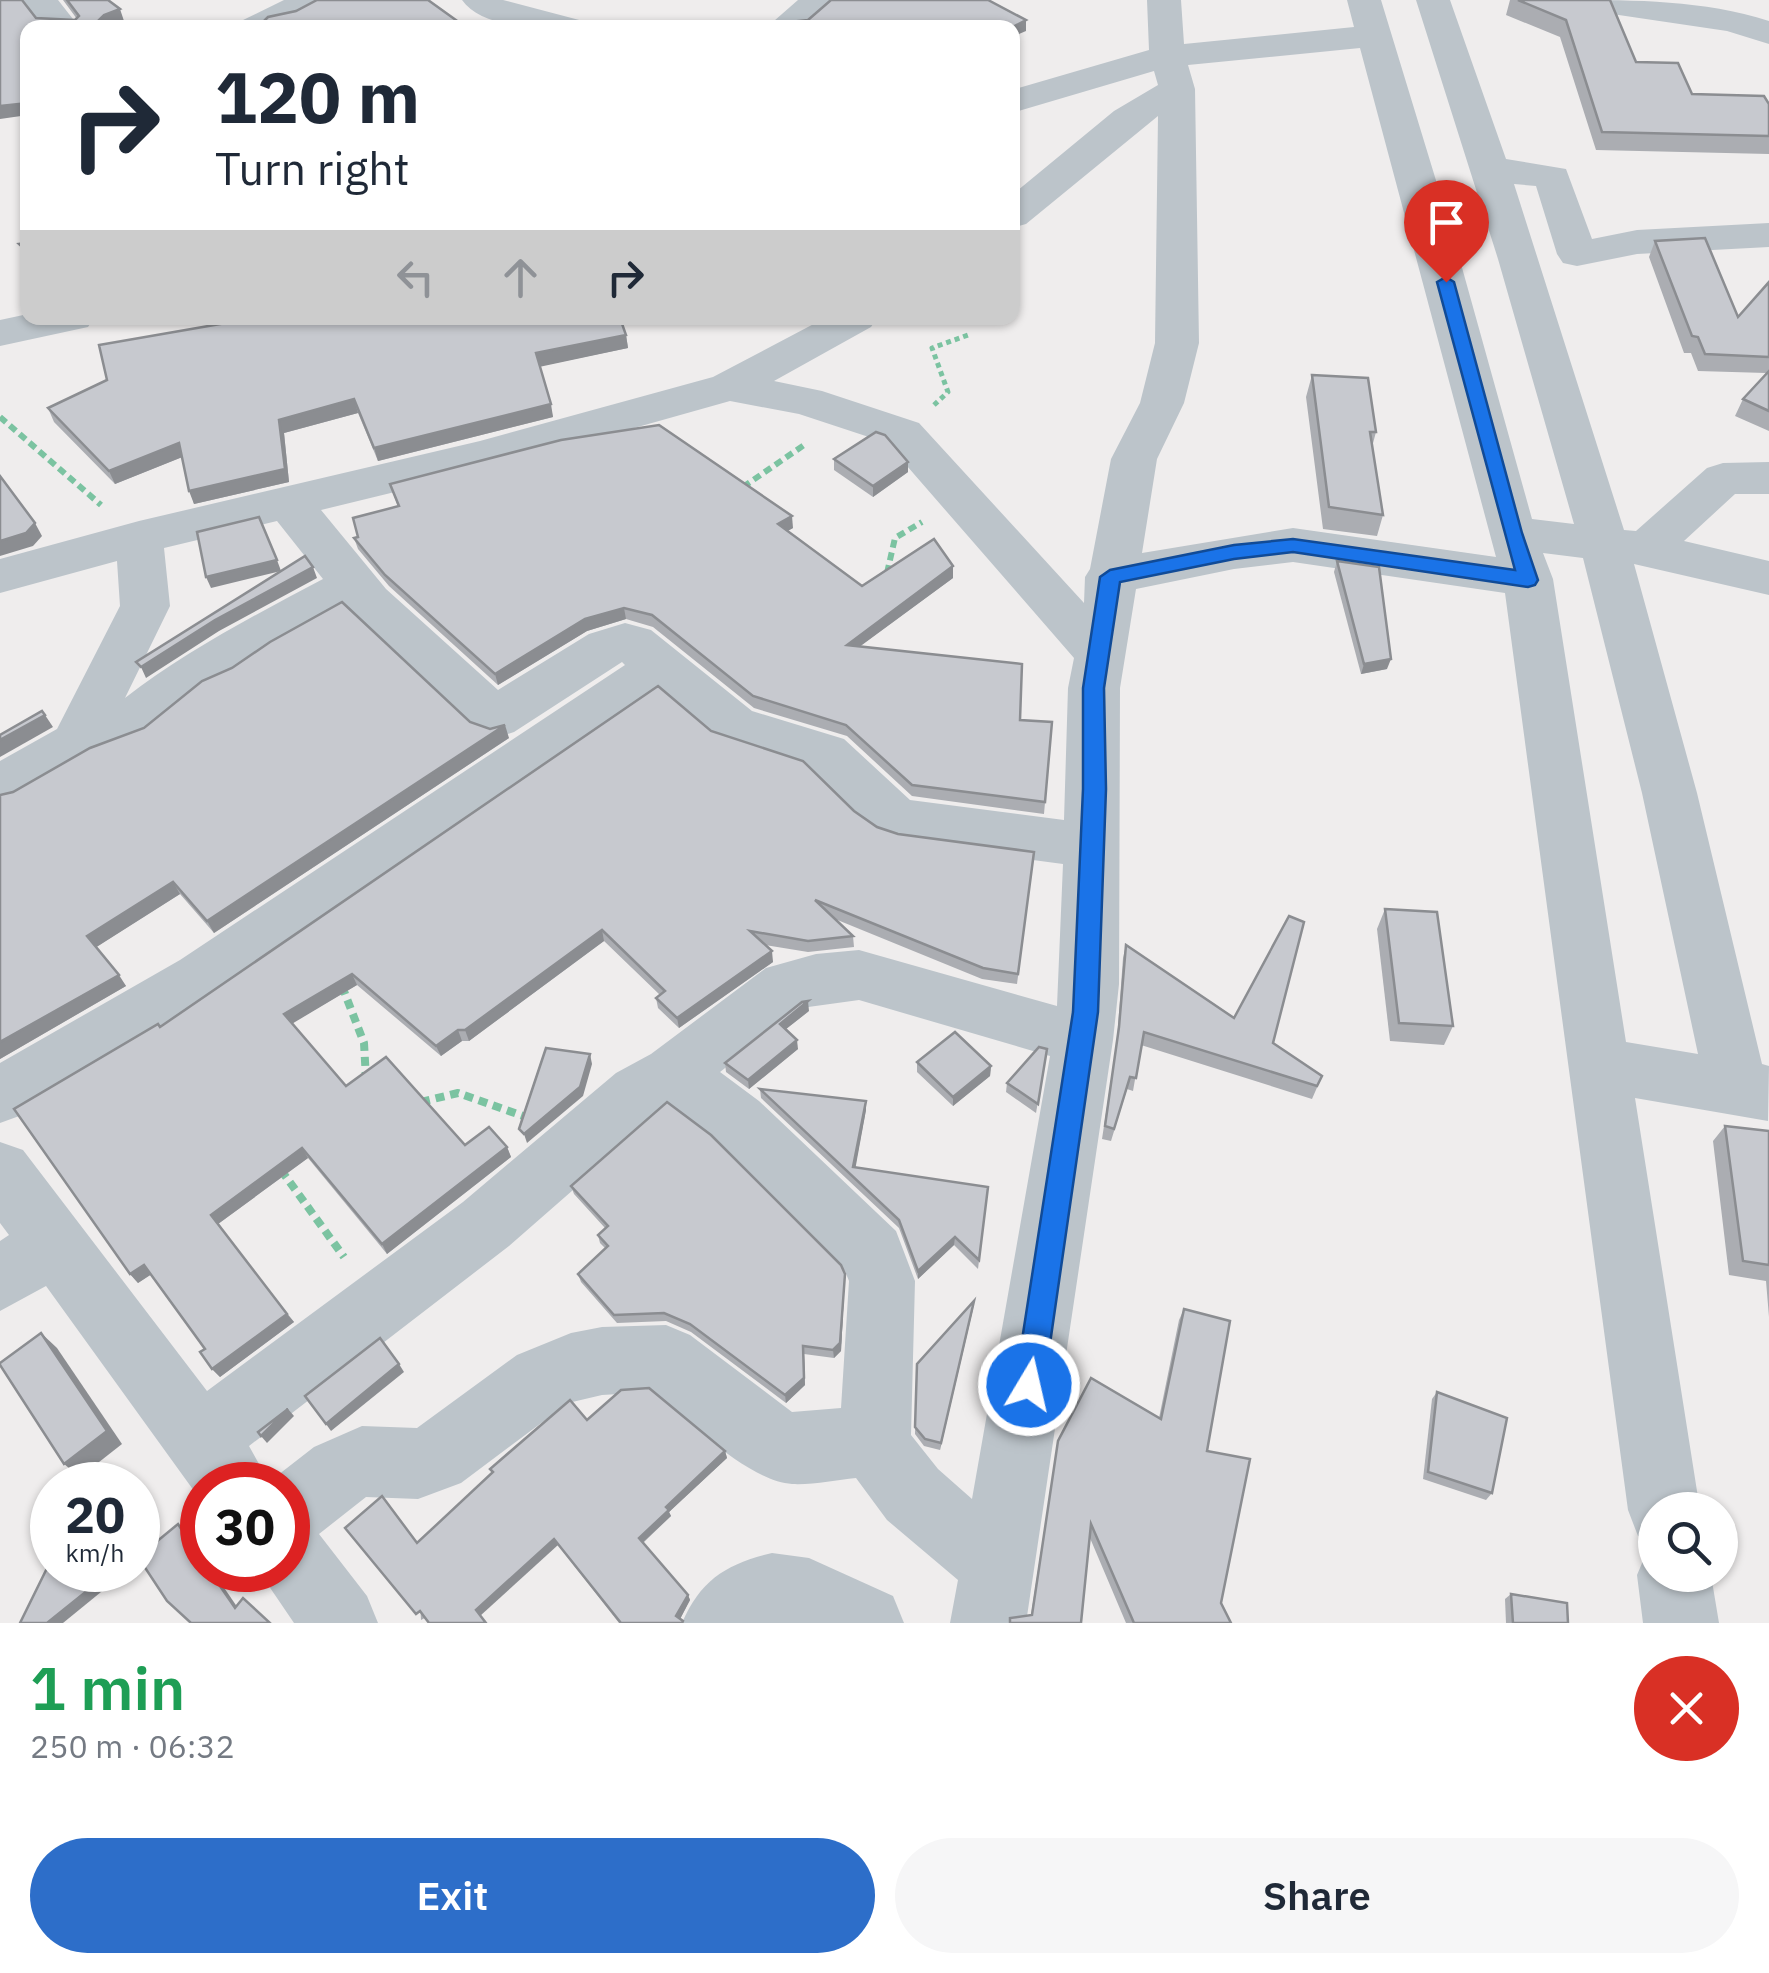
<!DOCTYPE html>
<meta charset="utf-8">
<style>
:root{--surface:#fff;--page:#f6f6f7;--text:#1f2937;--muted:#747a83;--accent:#2d6ec9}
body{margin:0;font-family:"IBM Plex Sans",sans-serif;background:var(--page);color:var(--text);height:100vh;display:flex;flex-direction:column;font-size:38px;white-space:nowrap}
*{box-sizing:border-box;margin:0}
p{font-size:32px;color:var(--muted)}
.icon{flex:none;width:55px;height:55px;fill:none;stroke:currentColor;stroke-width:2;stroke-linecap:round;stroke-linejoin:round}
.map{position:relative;height:1623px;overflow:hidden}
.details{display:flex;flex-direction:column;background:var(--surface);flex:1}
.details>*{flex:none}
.hud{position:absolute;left:20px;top:20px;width:1000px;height:305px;border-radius:20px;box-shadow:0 2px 8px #0004;background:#fff;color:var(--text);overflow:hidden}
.buttons{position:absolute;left:1638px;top:1492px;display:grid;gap:20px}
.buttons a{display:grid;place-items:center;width:100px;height:100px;border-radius:50%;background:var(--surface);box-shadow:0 2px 8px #0004;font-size:50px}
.speed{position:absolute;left:30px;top:1462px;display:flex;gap:20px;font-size:50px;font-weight:700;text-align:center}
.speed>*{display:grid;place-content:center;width:130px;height:130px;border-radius:50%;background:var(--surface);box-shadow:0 2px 8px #0004;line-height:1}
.speed small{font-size:25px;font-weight:400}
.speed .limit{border:15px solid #d22;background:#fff;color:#111}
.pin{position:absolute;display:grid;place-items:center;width:85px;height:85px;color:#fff;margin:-102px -42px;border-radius:50% 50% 50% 0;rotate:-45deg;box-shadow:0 0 10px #0007}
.pin .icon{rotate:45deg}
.me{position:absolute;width:110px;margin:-55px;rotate:9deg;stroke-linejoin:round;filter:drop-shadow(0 0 8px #0008)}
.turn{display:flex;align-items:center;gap:35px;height:210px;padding:0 30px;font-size:45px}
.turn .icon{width:130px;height:130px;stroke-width:2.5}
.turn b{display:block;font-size:70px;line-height:85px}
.lanes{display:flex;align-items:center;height:95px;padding:0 30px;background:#0003;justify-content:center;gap:50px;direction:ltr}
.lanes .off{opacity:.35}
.round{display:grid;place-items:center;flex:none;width:105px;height:105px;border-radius:52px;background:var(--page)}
.overview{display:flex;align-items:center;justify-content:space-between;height:170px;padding:0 30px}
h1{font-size:60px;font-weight:600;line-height:75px;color:#1e9e55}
.cta{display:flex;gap:20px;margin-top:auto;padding:20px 30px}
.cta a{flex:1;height:115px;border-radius:60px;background:var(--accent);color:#fff;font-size:40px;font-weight:600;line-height:115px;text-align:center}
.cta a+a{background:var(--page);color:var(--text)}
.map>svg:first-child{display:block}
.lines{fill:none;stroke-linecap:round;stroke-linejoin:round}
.path-far2{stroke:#7bc3a1;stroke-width:5;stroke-dasharray:5 4;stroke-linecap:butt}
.path-far1{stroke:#7bc3a1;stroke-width:6;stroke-dasharray:8 5;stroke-linecap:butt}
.path{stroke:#7bc3a1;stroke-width:8;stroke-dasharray:9 6;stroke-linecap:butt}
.minor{fill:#bcc4ca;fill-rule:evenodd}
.wall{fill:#abadb2}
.shaded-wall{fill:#8b8d91}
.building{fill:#c7c9cf;stroke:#8b8d91;stroke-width:2.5}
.route{fill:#1a73e8;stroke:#114b97;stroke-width:2.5}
</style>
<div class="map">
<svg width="1769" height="1623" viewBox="0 0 1769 1623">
<rect width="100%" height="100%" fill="#efeded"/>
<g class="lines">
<path class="path-far2" d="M934 405 948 392 932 348 968 335"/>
<g class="path-far1">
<path d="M0 417 101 505"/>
<path d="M743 487 807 443"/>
<path d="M887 573 895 538 922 522"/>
</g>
<g class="path">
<path d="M342 986 364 1043 366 1079"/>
<path d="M421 1102 458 1093 523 1116"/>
<path d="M281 1170 344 1257"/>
</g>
<g class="minor">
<path d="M23 0H58L80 28H44Z"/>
<path d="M284 0H329C309 29 266 28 236 28L241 21Z"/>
<path d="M462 0H503L583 21 588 28C553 28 484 32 462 0Z"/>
<path d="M798 0H837L806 28H766Z"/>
<path d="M1147 0H1181L1184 44 1354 27 1347 0H1381L1456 246 1532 519 1574 524 1498 259 1416 0H1450L1506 159 1566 169 1592 239 1637 230 1769 223V247L1637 254 1577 266 1563 263 1557 254 1536 186 1514 184 1624 530 1636 531 1707 468 1723 463 1769 462V494H1735L1684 541 1769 561V595L1634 564 1697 793 1762 1064 1769 1066 1768 1121 1635 1098 1700 1510H1655V1543L1638 1536 1628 1510 1505 593 1293 562 1234 569 1136 589 1120 688 1119 984 1113 1040 1026 1623H950L958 1580 887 1520 856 1478C836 1480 813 1485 792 1484 748 1481 688 1420 653 1392L602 1395 568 1403 461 1483 418 1499 366 1497 319 1534 367 1596 378 1623H294L258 1570H288V1485H202V1502L46 1286 0 1311V1241L9 1235 0 1223V1142L23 1150 207 1391 463 1202 616 1073 651 1054 766 968 816 954 859 950 1057 1006 1063 864 898 842 878 835 857 820 806 769 714 739 660 693 222 996 22 1115 0 1123V1063L180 960 625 665 622 662 514 732 495 738 476 732 347 610 273 651 236 677 206 690 148 738 96 757 19 801 0 807V761L57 729 120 606 117 561 0 593V559L139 521 480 441 713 377 825 318H877L871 327 774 381 822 391 919 423 1084 603 1085 577 1090 569 1111 459 1140 403 1155 343 1158 116 1026 224 1012 228V195L1114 111 1158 85 1154 71 1012 113V90L1149 50ZM1360 48 1496 557 1293 528 1142 553 1157 459 1184 403 1199 343 1195 89 1188 65ZM730 401 799 414 887 443 1074 658 1068 688 1064 820 910 800 844 739 752 711 651 630 625 623 589 634 498 690 386 589 321 510 481 471ZM277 521 323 579C255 615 186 651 125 698L170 606 164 548ZM1543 553 1583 558 1642 793 1698 1054 1626 1042 1553 579ZM859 1000 1050 1056 972 1499 938 1469 911 1435 915 1281 896 1231 759 1101 720 1072 801 1008ZM669 1106 715 1141 845 1271 849 1281 841 1408 792 1412 690 1335 666 1325 602 1327 571 1333 517 1355 417 1428 362 1426 314 1447 269 1482 249 1446 509 1246Z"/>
<path d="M1568 0C1636 0 1703 0 1769 21V44L1727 31 1585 10 1573 7Z"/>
<path d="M28 314V318H94L88 327 0 346V320Z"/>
<path d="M1655 1546V1575H1711L1719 1623H1643L1637 1575 1648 1549Z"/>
<path d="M772 1553 809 1558 893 1596 904 1623H682C701 1579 727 1564 772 1553Z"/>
</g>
</g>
<g class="wall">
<path d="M63 0H108L124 21 108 27 36 18 75 20 77 19Z"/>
<path d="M1510 0H1610L1636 62 1692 94 1769 104V154L1596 150 1560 37 1506 15Z"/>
<path d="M1655 241 1738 317 1769 282V431L1735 416 1743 399 1766 373 1698 371 1691 353H1684L1649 257Z"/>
<path d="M28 243V260L19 244Z"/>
<path d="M626 335 628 348 540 366 553 417 378 461 358 413 284 433 289 482 194 504 182 457 115 484 54 422 48 408Z"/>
<path d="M1312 375 1376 432 1372 447 1383 515 1377 536 1323 529 1306 397Z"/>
<path d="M834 459 908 472 873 497 834 470Z"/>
<path d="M390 484 793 528 787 531 862 586 953 578 860 646 1020 720 1052 722 1044 814 912 796 847 736 754 708 653 627 626 619 587 631 498 685 389 586 358 549 354 538 398 507Z"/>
<path d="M1337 561 1387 669 1361 674 1334 572Z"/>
<path d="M470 722 509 738 214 933 180 894 96 947 126 986 0 1059V795Z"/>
<path d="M711 731 854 811 877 827 898 834 1034 852 1017 984 982 979 835 919 853 936 854 947 808 952 765 945 773 962 679 1028 658 1008 656 998 660 995 604 941 469 1041H462L441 1056 357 985 292 1023 346 1086 465 1145 507 1147 511 1157 387 1254 308 1158 218 1224 294 1322 220 1377 212 1369 205 1349 151 1274 138 1283 130 1274 160 1027Z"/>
<path d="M1385 909 1453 1026 1444 1045 1390 1041 1377 929Z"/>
<path d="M1126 945 1322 1076 1312 1099 1141 1045 1133 1091 1127 1089 1111 1141 1102 1139 1117 1040 1123 958Z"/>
<path d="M809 1011 786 1029 798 1049 749 1089 726 1072 725 1063Z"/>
<path d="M1047 1049 1036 1113 1006 1092 1007 1083Z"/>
<path d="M917 1062 991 1066 990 1076 953 1106 917 1072Z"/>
<path d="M760 1089 866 1101V1110L855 1167 988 1187 978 1269 954 1245 918 1279 899 1228 761 1098Z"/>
<path d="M1725 1126 1769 1131V1317L1766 1281 1729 1275 1713 1141Z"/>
<path d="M571 1186 845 1274 841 1351 834 1358 804 1354 805 1385 786 1403 691 1332 666 1321 617 1323 581 1282 578 1274 606 1249 600 1243 598 1235 605 1228 574 1194Z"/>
<path d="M974 1301 940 1450 924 1446 915 1434 917 1364Z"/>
<path d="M1184 1309 1207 1451 1221 1603 1231 1623H1126L1090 1538 1031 1615 1058 1441 1159 1418 1179 1320Z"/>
<path d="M1437 1392 1492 1493 1486 1500 1423 1479 1432 1399Z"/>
<path d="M587 1420 725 1451 727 1458 669 1512 671 1516 643 1543 688 1595 690 1600 680 1619 684 1623H619L558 1545 421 1620 417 1543Z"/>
<path d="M1511 1594 1568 1623H1506L1505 1599Z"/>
</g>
<g class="shaded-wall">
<path d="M120 9 124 21 107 28H91L104 15Z"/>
<path d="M1026 20V31L1012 37V28Z"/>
<path d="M28 103V115L0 119V106Z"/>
<path d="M626 335 628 348 539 367 536 353Z"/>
<path d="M354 399 358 413 284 433 289 482 194 504 189 491 279 420Z"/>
<path d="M551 404 553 417 378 461 374 448Z"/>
<path d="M179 443 185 456 115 484 109 471Z"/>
<path d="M908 462V472L873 497V486Z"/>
<path d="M792 516 793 528 779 536 778 524Z"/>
<path d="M35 523 42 536 33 546 0 556V541Z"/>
<path d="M277 560 281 571 211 588 206 577Z"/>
<path d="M953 566V578L847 656V645Z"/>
<path d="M313 567 317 578 219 631 146 678 141 667 215 620Z"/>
<path d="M624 608 626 619 587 631 498 685 495 674 585 619Z"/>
<path d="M1391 659 1387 669 1361 674 1364 664Z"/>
<path d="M45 715 53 727 0 757V740Z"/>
<path d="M505 725 509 738 214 933 207 921Z"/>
<path d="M173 882 180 894 95 948 87 936Z"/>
<path d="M602 930 604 941 469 1041 465 1030Z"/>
<path d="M772 951 773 962 679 1028 677 1018Z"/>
<path d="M352 974 357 985 290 1025 284 1014Z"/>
<path d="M119 975 126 986 0 1059V1042Z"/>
<path d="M808 1001 809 1011 781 1033 780 1024Z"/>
<path d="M458 1030 462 1041 441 1056 436 1046Z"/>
<path d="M797 1040 798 1049 749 1089 748 1080Z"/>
<path d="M590 1054 592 1064 583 1096 527 1143 524 1134Z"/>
<path d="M991 1066 990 1076 953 1106V1097Z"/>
<path d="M866 1101V1110L854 1176 853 1167Z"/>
<path d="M507 1147 511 1157 387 1254 382 1244Z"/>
<path d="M302 1148 308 1158 218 1224 211 1215Z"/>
<path d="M955 1237 954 1245 918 1279V1271Z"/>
<path d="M144 1265 152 1274 138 1283 130 1274Z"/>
<path d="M845 1274 841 1351 834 1358 833 1350Z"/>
<path d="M974 1301 973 1309 940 1450 941 1443Z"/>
<path d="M287 1314 294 1322 220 1377 212 1369Z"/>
<path d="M41 1333 57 1348 122 1444 80 1477 64 1464Z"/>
<path d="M804 1354 805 1385 786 1403 785 1395Z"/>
<path d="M399 1364 404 1372 331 1431 326 1424Z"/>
<path d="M288 1409 294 1416 267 1443 261 1436Z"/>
<path d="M725 1451 727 1458 669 1512 671 1516 641 1544 639 1538 666 1507Z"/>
<path d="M178 1524 185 1531 202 1556V1561Z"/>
<path d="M554 1539 558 1545 480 1616 476 1610Z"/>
<path d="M138 1545 145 1556 138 1563Z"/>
<path d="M113 1570H128L63 1623H47Z"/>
<path d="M209 1570H212L242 1614 235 1608Z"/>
<path d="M688 1595 690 1600 679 1621 676 1616Z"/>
</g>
<g class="building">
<path d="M0 0H22L36 18 75 20 79 16 67 0H108L120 9 104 15 91 28H28V103L0 106Z"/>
<path d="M317 0H428L467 28H257L268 17 296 11Z"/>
<path d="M831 0H988L1026 20 1011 28H793L781 23 808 20Z"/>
<path d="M1518 0H1610L1636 62 1678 63 1692 94 1764 96 1769 104V136L1602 132 1566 20Z"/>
<path d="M1705 238 1738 317 1769 282V357L1705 354 1698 337 1692 336 1655 241Z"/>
<path d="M28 243V252L19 244Z"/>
<path d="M242 318H620L626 335 536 353 551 404 374 448 354 399 279 420 285 469 189 491 179 443 109 471 48 408 107 380 99 345 243 320Z"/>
<path d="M1769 371V411L1743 399Z"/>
<path d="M1312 375 1368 378 1376 432H1370L1383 515 1329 507Z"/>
<path d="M659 425 792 516 778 524 862 586 934 539 953 566 847 645 1022 664 1020 720 1052 722 1045 802 912 785 846 725 753 696 652 615 624 608 585 619 495 674 385 575 354 538 358 537 353 518 399 506 390 484 561 440Z"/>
<path d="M876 432 885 435 908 462 873 486 834 459Z"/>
<path d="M0 476 35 523 26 533 0 541Z"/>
<path d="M259 517 277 560 206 577 197 532Z"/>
<path d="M305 556 313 567 215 620 141 667 136 662Z"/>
<path d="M1337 561 1379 567 1391 659 1364 664Z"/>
<path d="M342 602 470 722 490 729 505 725 207 921 173 882 87 936 119 975 0 1042V795L13 792 90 748 144 728 202 681 232 668 270 642Z"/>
<path d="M658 686 711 731 803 761 854 811 877 827 898 834 1034 852 1018 974 983 968 815 900 853 936 808 941 750 931 772 951 677 1018 656 998 665 991 602 930 465 1030H458L436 1046 352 974 284 1014 346 1086 386 1057 465 1145 489 1127 507 1147 382 1244 302 1148 211 1215 287 1314 212 1369 200 1352 205 1349 144 1265 130 1274 14 1109 158 1024 160 1027Z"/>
<path d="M42 711 45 715 0 740V735Z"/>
<path d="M1385 909 1437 912 1453 1026 1399 1023Z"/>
<path d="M1289 916 1304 922 1273 1043 1322 1076 1317 1086 1144 1032 1136 1078 1130 1077 1114 1129 1105 1126 1119 1027 1126 945 1234 1018Z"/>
<path d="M808 1001 780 1024 797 1040 748 1080 725 1063 802 1002Z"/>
<path d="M955 1032 991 1066 953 1097 917 1062Z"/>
<path d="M1039 1047 1047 1049 1038 1104 1007 1083Z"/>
<path d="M546 1048 590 1054 580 1087 524 1134 519 1129Z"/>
<path d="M760 1089 866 1101 853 1167 988 1187 979 1260 955 1237 918 1271 899 1220Z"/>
<path d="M667 1102 711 1135 841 1265 845 1274 840 1343 833 1350 803 1346 804 1378 785 1395 690 1324 664 1313 614 1315 578 1274 608 1246 598 1235 608 1226 571 1186Z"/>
<path d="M1725 1126 1769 1131V1265L1743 1261Z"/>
<path d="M974 1301 941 1443 925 1439 915 1427 917 1364Z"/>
<path d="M1184 1309 1230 1321 1207 1451 1250 1459 1221 1603 1231 1623H1134L1091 1524 1081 1623H1010V1618L1032 1615 1058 1441 1091 1378 1161 1419Z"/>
<path d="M41 1333 107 1431 64 1464 0 1365V1363Z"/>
<path d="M380 1338 399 1364 326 1424 305 1396Z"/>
<path d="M649 1388 725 1451 666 1507 669 1510 639 1538 688 1595 676 1616 683 1621 682 1623H621L554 1539 476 1610 486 1623H429L420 1611 416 1614 345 1528 382 1496 417 1543 493 1472 490 1469 570 1400 587 1420 621 1390Z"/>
<path d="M1437 1392 1507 1418 1492 1493 1428 1472Z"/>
<path d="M288 1409 261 1436 258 1432Z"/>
<path d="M178 1524 202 1561V1570H209L235 1608 243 1598 270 1623H191L167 1601 138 1557Z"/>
<path d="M52 1558V1570H113L47 1623H20Z"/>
<path d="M1511 1594 1567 1603 1568 1623H1513Z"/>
</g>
<path class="route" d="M1446 277 1454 282 1522 533 1538 580 1535 585 1528 587 1293 552 1234 559 1120 582 1104 688 1106 789 1098 1012 1044 1385 1039 1395 1029 1399 1019 1395 1015 1385 1073 1012 1083 789V688L1100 577 1110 570 1234 545 1293 539 1515 570 1437 282Z"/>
</svg>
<div class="buttons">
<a><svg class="icon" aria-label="search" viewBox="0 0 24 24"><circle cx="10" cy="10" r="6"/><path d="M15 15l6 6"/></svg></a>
</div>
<div class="speed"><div>20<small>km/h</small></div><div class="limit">30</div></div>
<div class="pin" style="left:1446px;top:282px;background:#d93025"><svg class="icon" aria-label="arrive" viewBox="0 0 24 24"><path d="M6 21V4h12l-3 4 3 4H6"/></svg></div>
<svg class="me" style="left:1029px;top:1385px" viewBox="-20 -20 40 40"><circle r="17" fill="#1a73e8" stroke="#fff" stroke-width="3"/><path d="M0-11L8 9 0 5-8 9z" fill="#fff"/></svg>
<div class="hud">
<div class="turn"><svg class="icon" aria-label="right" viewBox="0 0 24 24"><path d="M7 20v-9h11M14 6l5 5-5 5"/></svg><div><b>120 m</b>Turn right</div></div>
<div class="lanes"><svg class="icon off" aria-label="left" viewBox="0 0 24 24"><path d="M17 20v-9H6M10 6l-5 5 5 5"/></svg><svg class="icon off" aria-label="ahead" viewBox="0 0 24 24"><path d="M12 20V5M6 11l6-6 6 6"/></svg><svg class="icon" aria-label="right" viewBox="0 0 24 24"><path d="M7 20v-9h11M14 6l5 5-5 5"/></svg></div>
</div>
</div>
<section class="details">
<div class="overview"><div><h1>1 min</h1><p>250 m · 06:32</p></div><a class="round" style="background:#d93025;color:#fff"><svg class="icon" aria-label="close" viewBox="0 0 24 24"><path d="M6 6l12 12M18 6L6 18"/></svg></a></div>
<div class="cta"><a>Exit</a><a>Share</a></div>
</section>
